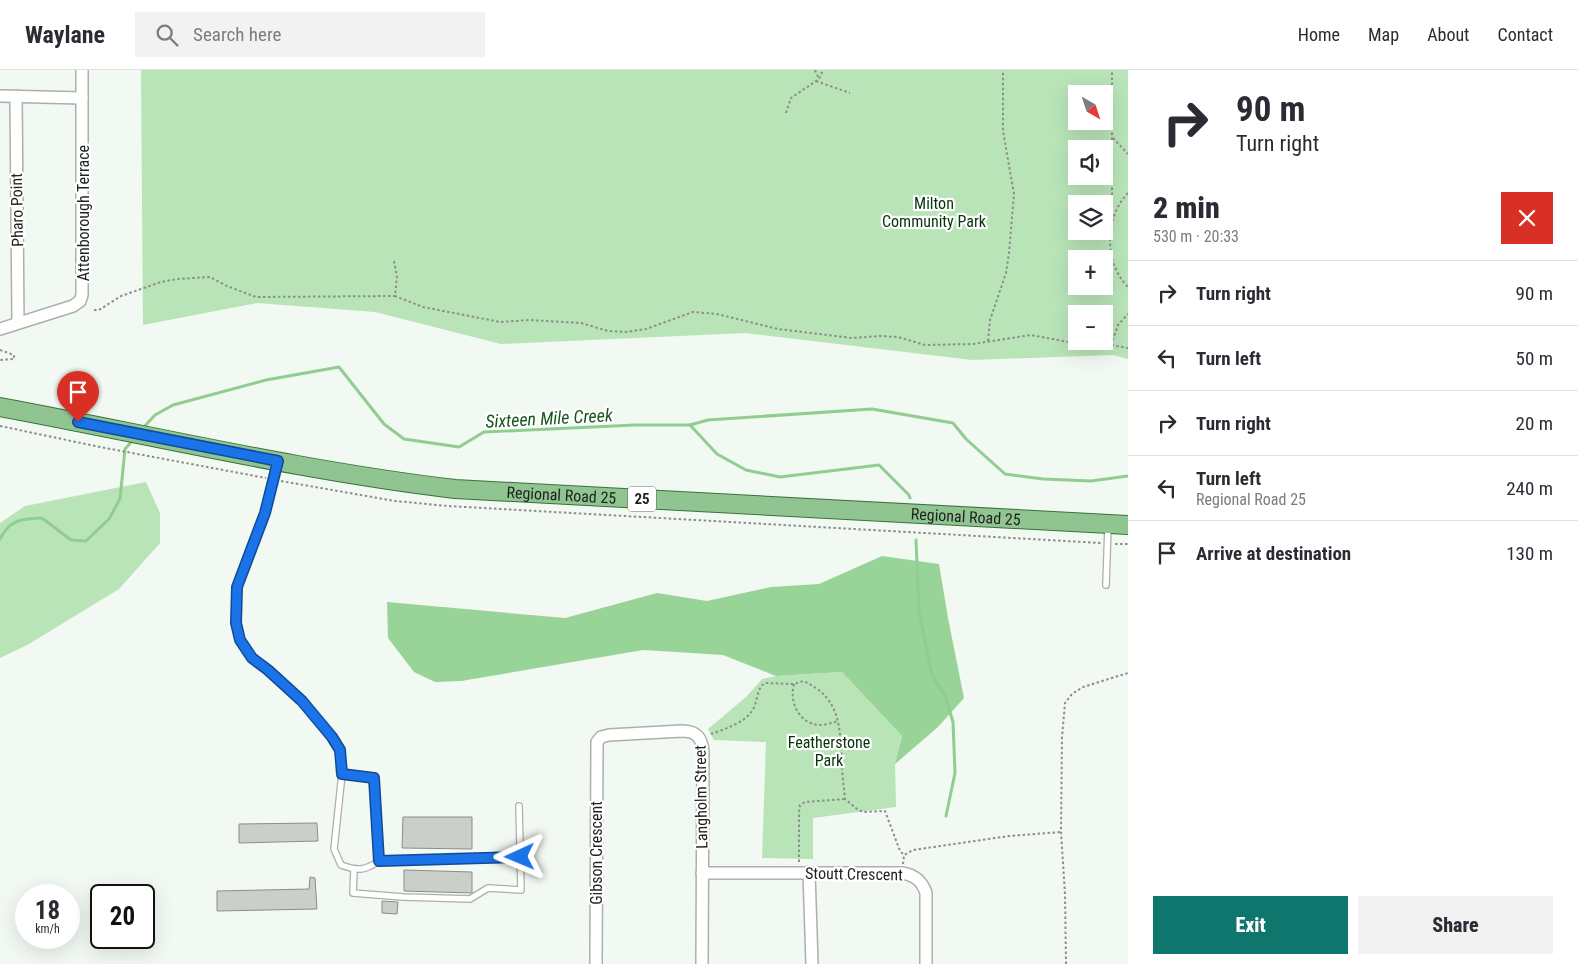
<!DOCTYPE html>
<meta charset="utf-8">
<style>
:root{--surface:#fff;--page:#f2f2f3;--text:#2b2b33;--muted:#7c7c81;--line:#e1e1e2;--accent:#0f766e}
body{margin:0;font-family:"Roboto Condensed",sans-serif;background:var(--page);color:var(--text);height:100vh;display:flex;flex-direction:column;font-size:19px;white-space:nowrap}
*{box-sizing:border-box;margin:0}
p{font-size:16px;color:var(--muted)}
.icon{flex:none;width:28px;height:28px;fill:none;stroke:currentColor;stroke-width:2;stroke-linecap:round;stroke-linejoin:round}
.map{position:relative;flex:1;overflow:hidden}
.side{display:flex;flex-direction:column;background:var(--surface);width:450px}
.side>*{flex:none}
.banner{background:#fff;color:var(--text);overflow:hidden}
.needle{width:32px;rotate:141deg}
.fabs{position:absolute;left:1068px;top:15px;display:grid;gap:10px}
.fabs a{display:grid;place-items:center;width:45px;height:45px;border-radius:0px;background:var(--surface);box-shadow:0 5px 20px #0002;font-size:25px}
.speed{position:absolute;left:15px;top:814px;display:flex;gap:10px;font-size:25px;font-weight:700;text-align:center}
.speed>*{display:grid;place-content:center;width:65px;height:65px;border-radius:50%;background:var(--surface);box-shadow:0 5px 20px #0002;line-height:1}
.speed small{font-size:12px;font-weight:400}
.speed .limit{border:2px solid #111;border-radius:8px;background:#fff;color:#111}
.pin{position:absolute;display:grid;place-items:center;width:42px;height:42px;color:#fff;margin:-51px -21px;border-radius:50% 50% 50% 0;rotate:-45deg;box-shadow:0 0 5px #0007}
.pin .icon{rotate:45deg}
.me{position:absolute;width:55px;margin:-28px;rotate:269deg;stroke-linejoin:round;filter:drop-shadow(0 0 4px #0008)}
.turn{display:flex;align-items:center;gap:18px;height:105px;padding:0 25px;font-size:22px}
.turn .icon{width:65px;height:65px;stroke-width:2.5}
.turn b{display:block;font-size:35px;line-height:42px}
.round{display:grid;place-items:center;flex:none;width:52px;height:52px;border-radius:0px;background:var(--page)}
.head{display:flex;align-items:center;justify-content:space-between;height:85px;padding:0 25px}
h1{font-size:30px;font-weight:800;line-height:38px}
.cta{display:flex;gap:10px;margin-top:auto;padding:10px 25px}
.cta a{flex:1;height:58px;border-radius:0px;background:var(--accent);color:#fff;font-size:20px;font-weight:800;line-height:58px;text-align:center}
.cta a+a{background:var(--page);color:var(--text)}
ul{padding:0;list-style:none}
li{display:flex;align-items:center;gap:15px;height:65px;padding:0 25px;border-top:1px solid var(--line)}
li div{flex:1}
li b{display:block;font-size:19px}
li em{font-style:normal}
header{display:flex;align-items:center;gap:30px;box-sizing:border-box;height:70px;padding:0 25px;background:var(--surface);border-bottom:1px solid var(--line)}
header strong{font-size:24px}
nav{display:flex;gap:28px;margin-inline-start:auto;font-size:18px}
.search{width:350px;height:45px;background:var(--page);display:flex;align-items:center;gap:12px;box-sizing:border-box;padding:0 18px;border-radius:0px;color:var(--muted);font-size:19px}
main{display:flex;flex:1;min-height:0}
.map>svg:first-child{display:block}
.green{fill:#b9e4b8;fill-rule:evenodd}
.forest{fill:#98d497}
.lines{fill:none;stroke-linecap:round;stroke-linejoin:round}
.stream{stroke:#91cd90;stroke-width:3}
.building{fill:#cacfca;stroke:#898e89}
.lane-casing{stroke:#abb0ab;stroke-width:8}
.street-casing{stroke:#abb0ab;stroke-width:14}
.primary-casing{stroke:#38723a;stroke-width:20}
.path{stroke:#8b8f8b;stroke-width:2;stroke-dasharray:2.5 2.5;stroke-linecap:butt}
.lane{stroke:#fff;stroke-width:5.5}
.street{stroke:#fff;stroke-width:11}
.primary{stroke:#90c592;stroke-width:18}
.route-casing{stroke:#114b97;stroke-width:12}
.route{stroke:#1a73e8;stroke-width:9}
.labels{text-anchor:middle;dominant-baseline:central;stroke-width:4.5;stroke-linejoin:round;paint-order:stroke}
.shield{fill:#fff;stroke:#626462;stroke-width:1}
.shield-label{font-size:15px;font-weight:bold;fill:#1f211f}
.park-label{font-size:16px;fill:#07330b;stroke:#fff}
.street-label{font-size:16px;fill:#1f211f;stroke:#fff}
.water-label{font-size:18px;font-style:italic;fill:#18551c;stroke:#fff}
</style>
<header>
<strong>Waylane</strong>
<div class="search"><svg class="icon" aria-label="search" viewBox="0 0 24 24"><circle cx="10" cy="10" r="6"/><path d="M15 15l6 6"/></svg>Search here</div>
<nav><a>Home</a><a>Map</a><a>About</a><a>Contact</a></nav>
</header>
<main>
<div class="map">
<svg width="1128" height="894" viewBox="0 0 1128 894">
<rect width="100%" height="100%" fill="#f2f8f2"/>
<g class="green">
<path d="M141 0H1128V289L1113 285 972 290 745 263 501 274 375 242 257 233 143 255ZM1076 24H1104V51H1076ZM1076 79H1104V106H1076ZM1076 134H1104V161H1076ZM1076 189H1104V216H1076ZM1076 244H1104V271H1076Z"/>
<path d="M146 412 160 443V473L119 519 29 574 0 588V453L25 436Z"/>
<path d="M842 602 902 666 895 694 896 737 813 748V789L762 788 766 672 714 670 708 659 746 627 762 609 776 606Z"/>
</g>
<path class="forest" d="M882 486 939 494 948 548 964 628 938 657 895 694 902 666 842 602 776 606 723 585 643 580 461 611 435 612 414 602 388 568 387 532 565 548 657 523 707 531 771 517 819 514Z"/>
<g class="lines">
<g class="stream">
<path d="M690 355 717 384 746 400 780 407 879 395 909 425 910 428"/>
<path d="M143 358 155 345 173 335 266 310 339 297 384 354 404 369 459 377 484 362 635 355H690L708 350 872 339 953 353 966 369 1005 404 1043 409 1091 411 1128 406"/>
<path d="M0 469C10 449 22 449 42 448L71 470 86 471 109 449 120 429 125 379 134 369"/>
<path d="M916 470 919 542 932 605 945 626 953 652 955 703 946 746"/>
</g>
</g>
<g class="building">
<path d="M403 747H472V779L402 778Z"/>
<path d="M317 753 318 771 239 773V754Z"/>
<path d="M404 800 472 802V823L404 821Z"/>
<path d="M310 807 315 808 317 839 217 841V821L309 819Z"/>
<path d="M382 831 398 832 397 844 382 843Z"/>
</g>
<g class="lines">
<defs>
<g id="lane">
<path d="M277 393 265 443 237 517 236 553 240 570 252 588 268 600 302 631 316 647 340 680 342 704 334 779 341 795C358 801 364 801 379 791L374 708 342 704"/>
<path d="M1106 515 1108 456"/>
<path d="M379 791 520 787"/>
<path d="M354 800 353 823 403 827 470 829 488 818 521 820 519 736"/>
</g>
<g id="street">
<path d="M0 26 82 28"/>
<path d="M16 26 18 253"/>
<path d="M0 259 73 236 80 231 82 225V0"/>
<path d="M809 802 812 894"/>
<path d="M702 803H902C915 805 922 811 926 823V894"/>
<path d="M596 894 597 672 601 667 609 665 682 661C697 661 702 668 703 682L702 894"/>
</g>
<g id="primary">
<path id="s1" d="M0 337C151 365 302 401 455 419L1128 455"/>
</g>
</defs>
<use href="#lane" class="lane-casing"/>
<use href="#street" class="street-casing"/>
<use href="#primary" class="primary-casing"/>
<g class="path">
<path d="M815 0 819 9"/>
<path d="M816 11 850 23"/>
<path d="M786 43 791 28 819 9 823 0"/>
<path d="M1113 68 1128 84"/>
<path d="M1128 123C1104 148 1104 193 1128 217"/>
<path d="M1112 150V0"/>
<path d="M394 191 397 207 395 226 423 237 500 252 529 250 581 253 608 261 626 262 646 259 693 242 717 244 778 259 852 268 880 266 898 267 925 275 973 274 1031 265 1074 273 1111 275 1128 278"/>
<path d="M94 240H99L121 226 161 212 177 209 210 207 227 216 256 227 395 226"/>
<path d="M988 271 990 250 1006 203 1009 183 1014 124 1003 61V0"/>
<path d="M1111 275 1118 255 1128 244"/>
<path d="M0 280 14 285V289L0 290"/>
<path d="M0 356 100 377 266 408"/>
<path d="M281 411 395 431 448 436 1101 473"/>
<path d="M1115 474H1128"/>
<path d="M794 614C789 631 798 653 819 655 825 655 832 653 838 651"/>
<path d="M711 664C725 659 744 653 752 641 758 633 756 618 765 613L794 614 803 611C841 627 840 658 842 694 842 705 844 717 845 729L857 739 863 742 885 741 900 781 904 785"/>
<path d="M799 792V742L800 735 805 732 845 729"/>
<path d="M903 794 904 785 913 780 1009 766 1061 762"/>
<path d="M1066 894 1065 824 1061 762 1062 667 1065 633 1072 624 1083 617 1128 603"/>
</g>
<use href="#lane" class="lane"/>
<use href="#street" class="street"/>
<use href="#primary" class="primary"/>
</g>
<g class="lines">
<defs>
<path id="route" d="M78 352 278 391 265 443 237 517 236 553 240 570 252 588 268 600 302 631 332 667 340 680 342 704 374 708 379 791 520 787"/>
</defs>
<use href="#route" class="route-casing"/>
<use href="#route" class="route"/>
</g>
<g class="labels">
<rect class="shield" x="628" y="416.5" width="28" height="25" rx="4"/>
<g class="shield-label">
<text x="642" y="429">25</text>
</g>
<g class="park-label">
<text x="934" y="133">Milton<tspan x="934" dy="18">Community Park</tspan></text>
<text x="829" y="672">Featherstone<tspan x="829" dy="18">Park</tspan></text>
</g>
<g class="street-label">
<text transform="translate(17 140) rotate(-91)">Pharo Point</text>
<text transform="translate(83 143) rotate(-90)">Attenborough Terrace</text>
<text stroke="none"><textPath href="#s1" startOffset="569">Regional Road 25</textPath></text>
<text stroke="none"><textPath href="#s1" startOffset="974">Regional Road 25</textPath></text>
<text transform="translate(701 727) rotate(-91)">Langholm Street</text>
<text transform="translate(596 783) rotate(-90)">Gibson Crescent</text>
<text transform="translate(854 804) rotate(1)">Stoutt Crescent</text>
</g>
<g class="water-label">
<text transform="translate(549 348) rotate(-3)">Sixteen Mile Creek</text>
</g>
</g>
</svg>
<div class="fabs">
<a><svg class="needle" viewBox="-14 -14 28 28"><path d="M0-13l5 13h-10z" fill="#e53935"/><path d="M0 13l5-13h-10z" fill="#7c7c81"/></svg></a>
<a><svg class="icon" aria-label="sound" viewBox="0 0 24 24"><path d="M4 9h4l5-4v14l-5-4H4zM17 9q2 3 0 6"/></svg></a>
<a><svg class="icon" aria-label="layers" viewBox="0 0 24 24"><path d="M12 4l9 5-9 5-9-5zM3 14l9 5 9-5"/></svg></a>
<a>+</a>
<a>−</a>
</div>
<div class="speed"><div>18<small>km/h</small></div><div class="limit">20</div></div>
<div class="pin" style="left:78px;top:352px;background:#d93025"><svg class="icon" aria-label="arrive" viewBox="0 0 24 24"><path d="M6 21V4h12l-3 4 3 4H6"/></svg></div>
<svg class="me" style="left:520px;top:787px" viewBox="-20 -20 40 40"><path d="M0-17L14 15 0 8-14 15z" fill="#1a73e8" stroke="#fff" stroke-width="4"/></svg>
</div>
<section class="side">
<div class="banner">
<div class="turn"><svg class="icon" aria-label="right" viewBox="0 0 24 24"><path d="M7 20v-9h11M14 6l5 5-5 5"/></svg><div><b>90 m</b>Turn right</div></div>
</div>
<div class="head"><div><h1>2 min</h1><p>530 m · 20:33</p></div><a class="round" style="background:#d93025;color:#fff"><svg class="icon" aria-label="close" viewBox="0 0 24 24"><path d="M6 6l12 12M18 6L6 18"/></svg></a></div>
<ul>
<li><svg class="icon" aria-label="right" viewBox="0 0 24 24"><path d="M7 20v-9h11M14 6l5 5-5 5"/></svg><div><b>Turn right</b></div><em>90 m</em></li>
<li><svg class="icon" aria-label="left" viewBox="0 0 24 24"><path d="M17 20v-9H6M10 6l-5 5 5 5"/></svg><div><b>Turn left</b></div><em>50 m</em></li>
<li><svg class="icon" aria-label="right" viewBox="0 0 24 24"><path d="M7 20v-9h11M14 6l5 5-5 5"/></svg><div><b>Turn right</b></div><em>20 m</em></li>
<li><svg class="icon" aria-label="left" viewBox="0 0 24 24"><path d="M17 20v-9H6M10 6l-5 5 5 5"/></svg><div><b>Turn left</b><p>Regional Road 25</p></div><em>240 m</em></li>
<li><svg class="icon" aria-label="arrive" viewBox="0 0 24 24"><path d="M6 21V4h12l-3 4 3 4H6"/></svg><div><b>Arrive at destination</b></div><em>130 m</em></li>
</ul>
<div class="cta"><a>Exit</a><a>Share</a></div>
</section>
</main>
